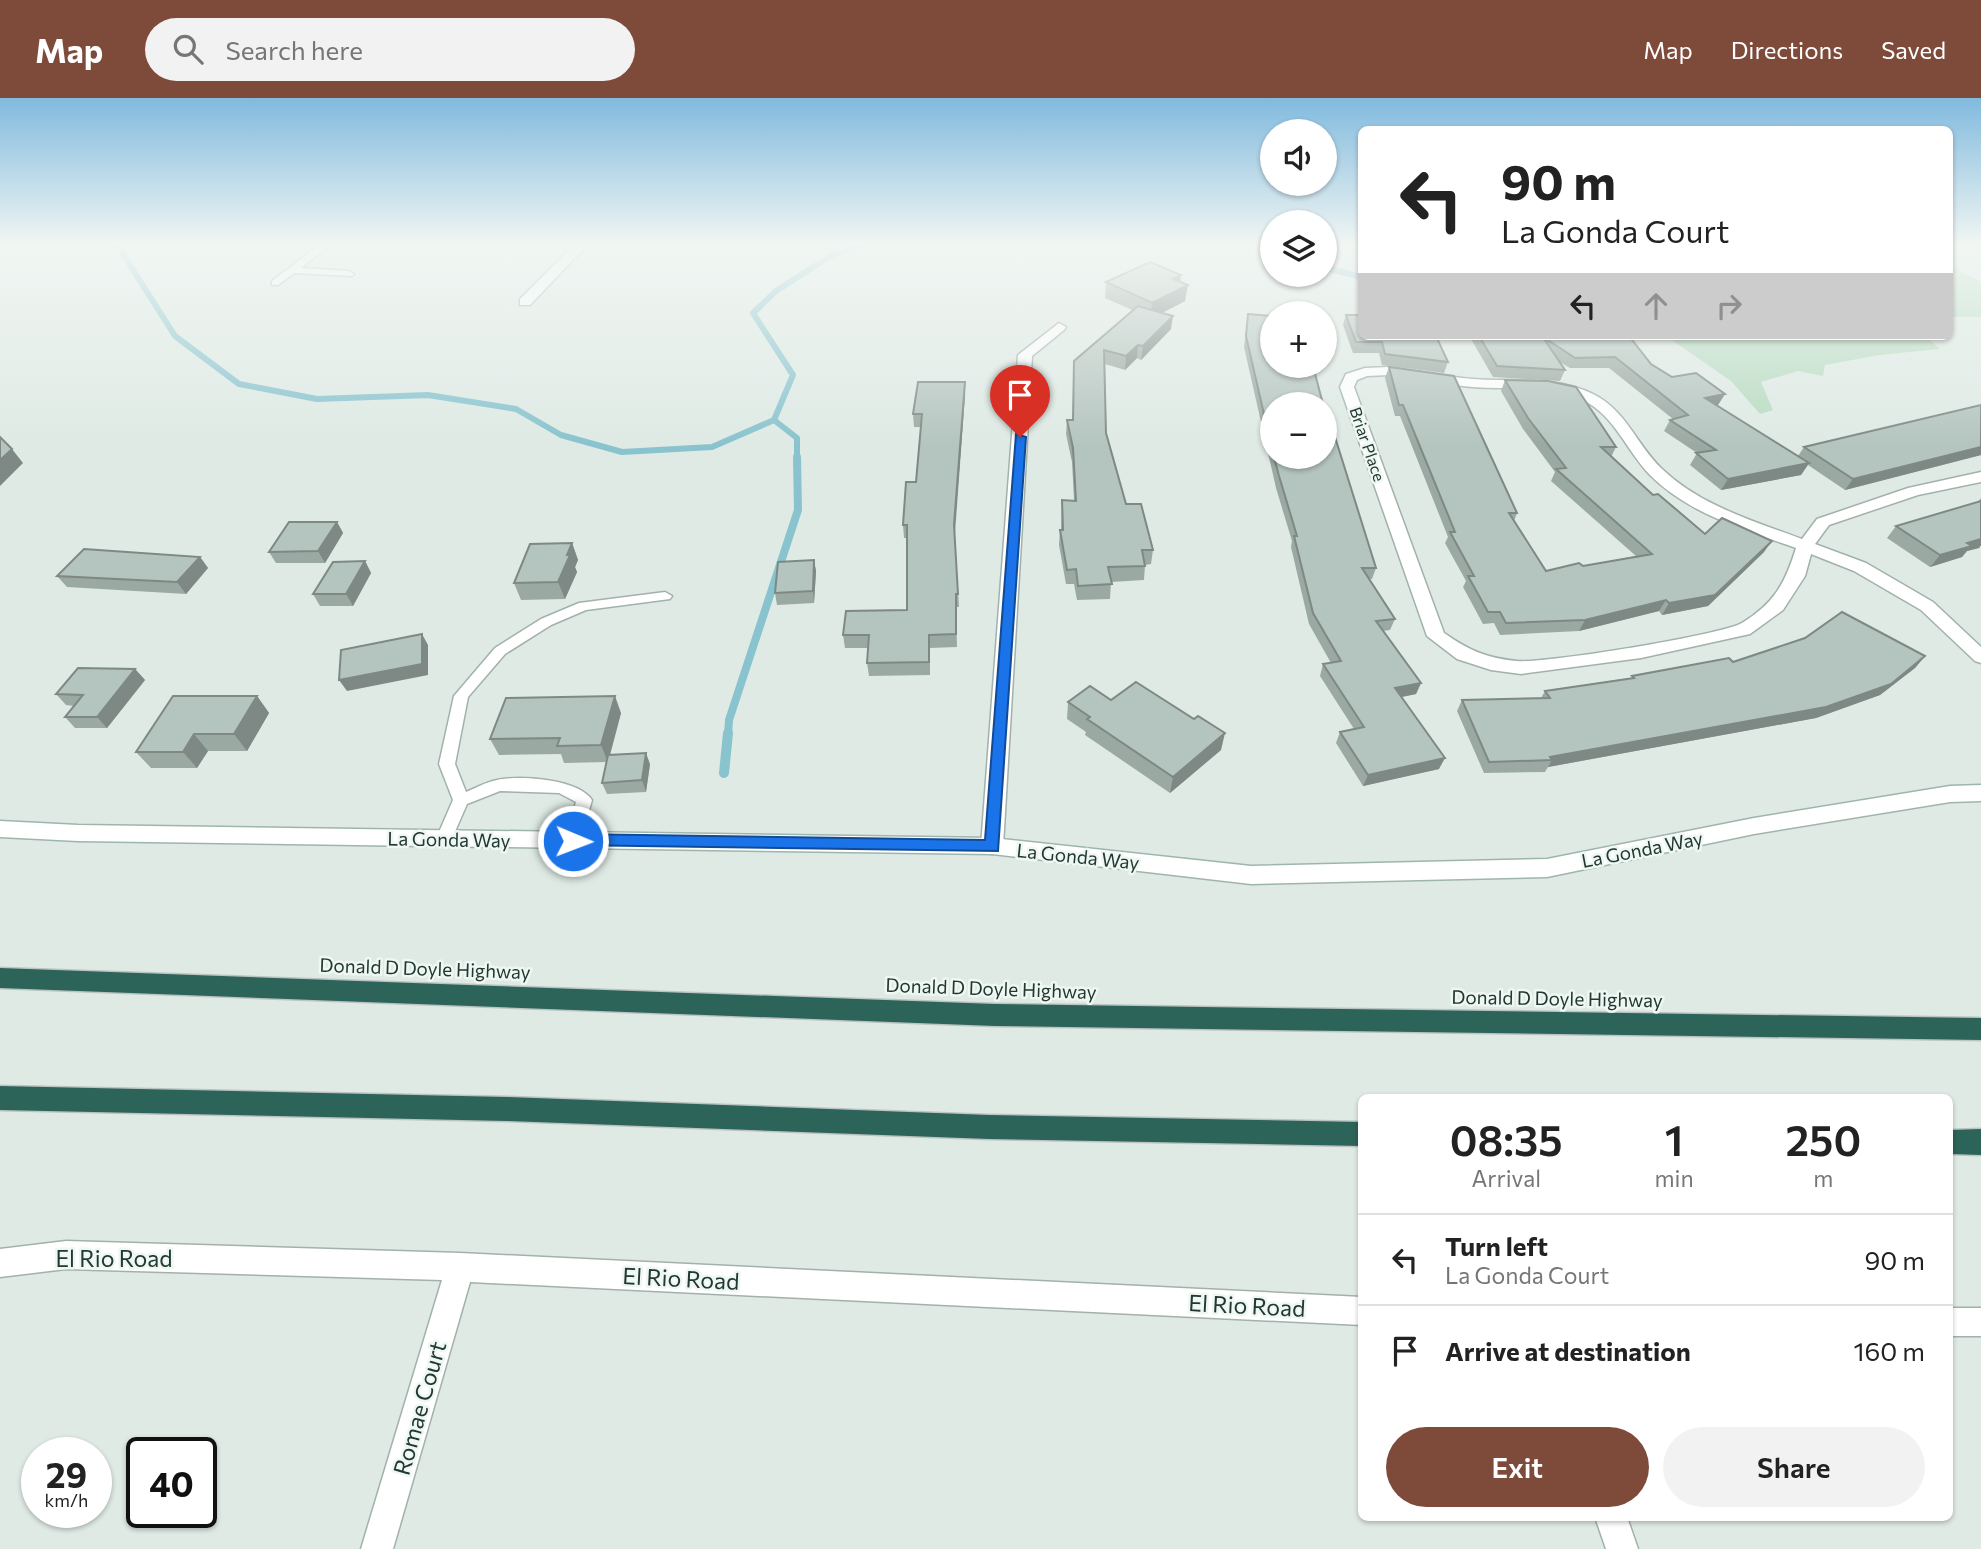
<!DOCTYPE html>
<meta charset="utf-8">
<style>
:root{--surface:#fff;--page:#f2f2f2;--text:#222;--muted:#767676;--line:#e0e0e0;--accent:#7e4b3b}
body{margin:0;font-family:Commissioner,sans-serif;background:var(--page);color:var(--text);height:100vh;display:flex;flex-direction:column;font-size:26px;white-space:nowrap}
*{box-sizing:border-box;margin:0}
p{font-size:23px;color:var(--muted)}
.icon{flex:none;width:38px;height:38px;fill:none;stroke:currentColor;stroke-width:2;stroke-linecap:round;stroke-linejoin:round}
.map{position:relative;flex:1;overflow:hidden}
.panel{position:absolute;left:1358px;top:996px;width:595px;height:427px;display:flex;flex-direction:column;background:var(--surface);border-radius:10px;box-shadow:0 2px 5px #0004}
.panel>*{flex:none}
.guide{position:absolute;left:1358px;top:28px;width:595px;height:214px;border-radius:10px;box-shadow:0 2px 5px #0004;background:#fff;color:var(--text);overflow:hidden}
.tools{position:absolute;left:1260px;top:21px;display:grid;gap:14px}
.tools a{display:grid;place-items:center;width:77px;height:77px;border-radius:50%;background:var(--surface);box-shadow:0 2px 5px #0004;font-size:35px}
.speed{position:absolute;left:21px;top:1339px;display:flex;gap:14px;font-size:35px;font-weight:700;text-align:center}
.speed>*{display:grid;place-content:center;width:91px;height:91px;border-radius:50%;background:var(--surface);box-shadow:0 2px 5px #0004;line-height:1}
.speed small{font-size:18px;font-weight:400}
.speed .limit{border:4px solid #111;border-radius:10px;background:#fff;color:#111}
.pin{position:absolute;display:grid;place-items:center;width:60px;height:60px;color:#fff;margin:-72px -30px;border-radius:50% 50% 50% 0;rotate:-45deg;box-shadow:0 0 7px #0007}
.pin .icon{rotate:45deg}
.me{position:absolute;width:77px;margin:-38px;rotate:91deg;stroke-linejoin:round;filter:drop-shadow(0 0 5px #0008)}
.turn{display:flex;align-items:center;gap:24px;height:147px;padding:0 28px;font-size:32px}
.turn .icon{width:91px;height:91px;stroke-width:2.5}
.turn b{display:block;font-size:49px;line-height:60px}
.lanes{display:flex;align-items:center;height:66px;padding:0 28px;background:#0003;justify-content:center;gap:35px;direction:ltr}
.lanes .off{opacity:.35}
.eta{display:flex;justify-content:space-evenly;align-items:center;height:119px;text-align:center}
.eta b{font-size:42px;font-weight:600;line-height:49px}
.button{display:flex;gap:14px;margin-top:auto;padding:14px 28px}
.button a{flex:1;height:80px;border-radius:42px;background:var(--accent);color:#fff;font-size:28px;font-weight:600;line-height:80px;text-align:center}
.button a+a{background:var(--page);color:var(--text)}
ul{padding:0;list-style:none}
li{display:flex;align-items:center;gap:21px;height:91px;padding:0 28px;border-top:2px solid var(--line)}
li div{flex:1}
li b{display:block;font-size:26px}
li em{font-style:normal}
header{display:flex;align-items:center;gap:42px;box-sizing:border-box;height:98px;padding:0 35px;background:var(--accent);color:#fff}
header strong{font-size:33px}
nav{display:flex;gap:38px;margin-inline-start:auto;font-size:24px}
.search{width:490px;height:63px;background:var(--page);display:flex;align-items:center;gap:18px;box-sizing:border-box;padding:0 24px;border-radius:38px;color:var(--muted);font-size:26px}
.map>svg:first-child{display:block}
.green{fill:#b8dbc1}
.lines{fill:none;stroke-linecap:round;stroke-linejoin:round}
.stream-far2{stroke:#88c3ce;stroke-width:6}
.stream-far1{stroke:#88c3ce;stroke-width:8}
.stream{stroke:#88c3ce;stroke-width:10}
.lane-casing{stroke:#a2b1ac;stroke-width:3}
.street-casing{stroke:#a2b1ac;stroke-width:3}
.secondary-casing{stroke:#9eb5ad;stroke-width:3}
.highway-casing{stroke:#bcc4c2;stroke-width:3}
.lane{fill:#fff;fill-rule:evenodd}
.street{fill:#fff;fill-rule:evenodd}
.secondary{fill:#fff;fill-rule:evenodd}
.highway{fill:#2d6459;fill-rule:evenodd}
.wall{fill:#9ba9a3}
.shaded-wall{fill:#7e8985}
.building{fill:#b4c4be;stroke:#7e8985;stroke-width:2}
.route{fill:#1a73e8;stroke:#114b97;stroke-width:2}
.labels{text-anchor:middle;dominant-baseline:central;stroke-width:5;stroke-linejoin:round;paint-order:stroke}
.far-street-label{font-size:16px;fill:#213932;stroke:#eff7f3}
.street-label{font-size:19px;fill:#213932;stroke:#eff7f3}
.near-street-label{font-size:23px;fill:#213932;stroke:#eff7f3}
</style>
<header>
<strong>Map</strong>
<div class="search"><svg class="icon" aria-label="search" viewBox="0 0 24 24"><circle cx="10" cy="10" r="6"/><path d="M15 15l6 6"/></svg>Search here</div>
<nav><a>Map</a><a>Directions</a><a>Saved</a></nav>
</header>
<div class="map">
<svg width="1981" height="1451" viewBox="0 0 1981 1451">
<rect width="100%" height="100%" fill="#dfeae5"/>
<g class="green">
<path d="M1950 167 1981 184V219H1950Z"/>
<path d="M1666 238H1925L1940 251 1879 257 1825 267 1823 278 1798 273 1761 284 1773 312 1760 316 1731 283Z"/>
</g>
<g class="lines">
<g class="stream-far2">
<path d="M116 145 175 238 239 286 317 301 428 297 516 311 561 337 622 354 712 349 774 322 793 277 753 215 776 193 832 157 870 145"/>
<path d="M1260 145 1272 150"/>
<path d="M1325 170 1362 179"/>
<path d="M774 322 797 340V361"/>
</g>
<path class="stream-far1" d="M728 637 729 622 798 412 797 359"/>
<path class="stream" d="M724 675 728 635"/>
<defs>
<g id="lane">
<path d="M322 145H332L301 170 349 173 354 176 352 178 294 175 278 187H272V183Z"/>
<path d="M665 494 672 498 670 501 586 512 551 527 505 556 468 599 455 666 466 694C476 690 486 684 497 682 520 677 578 681 592 702L579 747H567L565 743 576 704 559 695 500 693 467 706 450 745H438L436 741 453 702 439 666 454 598 495 550 541 521 579 505Z"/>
</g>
<g id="street">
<path d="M576 145H589L530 207H520V201Z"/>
<path d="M1059 225 1066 229 1064 232 1032 258 1003 748 1000 754 992 756 984 754 981 748 1018 257Z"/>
<path d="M1389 269C1417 273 1445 279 1473 281 1512 284 1557 278 1593 296 1626 312 1636 346 1661 370 1699 407 1753 423 1802 441L1817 421 1908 390 1981 374V384L1918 397 1829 427 1815 446 1866 465 1933 504 1981 549V565L1975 563 1921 512 1854 473 1811 456 1805 478 1783 512 1750 536 1641 560 1521 576 1491 572 1457 561 1427 538 1340 289 1346 276 1365 270ZM1389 277C1417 281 1445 287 1473 289 1509 292 1551 286 1583 302 1615 318 1626 352 1650 377 1689 416 1745 432 1796 450 1785 486 1774 505 1742 525 1722 537 1542 566 1517 563 1485 560 1469 552 1444 535L1354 289 1357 282 1367 278Z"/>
<path d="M66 1143 460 1155 1362 1199V1227L470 1184 393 1451H361L442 1182 66 1171 0 1179V1151Z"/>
<rect x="1950" y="1210" width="31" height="28"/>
<path d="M1595 1419H1627L1638 1451H1606Z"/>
</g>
<path id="secondary" d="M1981 687V703L1950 704 1754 736 1547 779 1251 786 992 756 78 743 0 739V723L78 727 992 740 1251 768 1547 761 1754 720 1950 688Z"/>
<g id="highway">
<path d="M0 870 995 906 1981 920V942L995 928 0 890Z"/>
<path d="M0 988 507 999 989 1017 1362 1024V1048L989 1041 507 1023 0 1012Z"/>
<path d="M1981 1031V1057L1950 1056V1032Z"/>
</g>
</defs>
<use href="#lane" class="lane-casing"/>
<use href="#street" class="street-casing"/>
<use href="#secondary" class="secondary-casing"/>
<use href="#highway" class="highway-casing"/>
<use href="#lane" class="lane"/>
<use href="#street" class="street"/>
<use href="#secondary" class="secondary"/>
<use href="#highway" class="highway"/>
</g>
<g class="wall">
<path d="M1181 177 1180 184 1185 203 1162 215 1171 231 1141 262 1137 260 1125 272 1105 266 1106 335 1126 406 1153 452 1151 466 1145 467 1144 482 1111 484 1110 501 1077 502 1074 486H1066L1059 447 1060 432H1061L1062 402H1074L1072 364 1066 336 1067 322H1073L1074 263 1132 212 1105 200 1106 184Z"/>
<path d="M1248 216 1272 306V359H1325L1331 339 1376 470 1372 481H1369L1395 521 1390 532 1383 533 1421 585 1416 596 1402 599 1439 671 1363 688 1336 645 1340 634 1354 631 1320 578 1323 566 1331 565 1309 526 1291 449 1292 443 1276 390 1244 249Z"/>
<path d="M1346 217 1448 264 1444 275 1382 267 1379 255H1353L1343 227Z"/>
<path d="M1472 238H1542L1651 266 1672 279 1725 296 1717 308 1798 358 1804 349 1981 307V357L1845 392 1808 367 1801 377 1721 392 1690 367 1697 355 1664 333 1670 322 1673 321 1609 270H1570L1558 263 1565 272 1560 283 1493 279 1471 241Z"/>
<path d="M1389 269 1517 415 1514 423 1546 473 1583 468 1636 458 1551 383 1555 374 1523 331 1501 293 1505 282 1616 349 1611 359 1653 397 1705 436 1764 454 1708 508 1662 517 1659 513 1579 533 1500 537 1494 525 1483 526 1463 489 1466 483 1445 445 1448 439 1400 318H1395L1385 280Z"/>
<path d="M965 297 955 437 959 509H956L957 549 930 550V577L869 578 867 565 868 550H845L843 537 907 512V440H904L903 427 916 384 921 329H914L913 316Z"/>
<path d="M1981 400V447L1979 450 1967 453 1962 459 1930 469 1887 440 1896 428 1977 405Z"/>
<path d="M337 424 343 435 325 465H276L269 454Z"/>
<path d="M572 445 578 462 575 469 577 474 565 501 521 502 514 485Z"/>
<path d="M200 459 208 470 186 496 67 489 57 478Z"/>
<path d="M814 462 816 473 814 505 777 507 775 495Z"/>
<path d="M365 463 371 475 353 508H320L313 496Z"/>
<path d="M1925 558 1915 570 1880 597 1816 620 1548 669 1545 674 1484 675 1457 613 1462 602 1541 600 1545 593 1631 580 1632 578 1733 564Z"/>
<path d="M135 571 145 582 107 630H75L65 619 74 608 66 607 56 596Z"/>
<path d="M257 598 269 615 247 653H208L197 670H151L136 654Z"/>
<path d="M1111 602 1221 652 1170 695 1085 637 1086 634 1067 621 1068 604Z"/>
<path d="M621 615 610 657 650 666 646 694 607 696 602 685 607 664 564 665 561 656 499 657 490 641Z"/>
</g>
<g class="shaded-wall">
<path d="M1181 177 1179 192 1188 187 1185 203 1150 221 1152 205 1173 181Z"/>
<path d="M1173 218 1171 231 1141 262 1143 248Z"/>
<path d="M1138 247 1137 260 1125 272 1126 258Z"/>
<path d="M965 284V297L954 440V427Z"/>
<path d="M1725 296 1718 307 1698 311 1705 300Z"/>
<path d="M1981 349V357L1845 392 1853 381Z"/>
<path d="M12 351 23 365 0 388V362Z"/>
<path d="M1809 365 1801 377 1721 392 1728 381Z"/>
<path d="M337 424 343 435 325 465 318 453Z"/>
<path d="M1981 441V447L1979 450 1967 453 1962 459 1930 469 1940 457 1967 445Z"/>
<path d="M1772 443 1764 454 1708 508 1662 517 1669 505Z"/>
<path d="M572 445 578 462 575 469 577 474 565 501 558 484Z"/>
<path d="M200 459 208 470 186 496 177 484Z"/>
<path d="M814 462 816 473 814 505 813 493Z"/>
<path d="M365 463 371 475 353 508 346 496Z"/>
<path d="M1666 502 1659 513 1579 533 1585 522Z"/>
<path d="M422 536 428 547V577L347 593 339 582Z"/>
<path d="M1925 558 1915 570 1880 597 1816 620 1548 669 1552 662 1550 659Z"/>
<path d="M135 571 145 582 107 630 97 619Z"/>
<path d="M1421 585 1416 596 1391 601 1395 590Z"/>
<path d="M257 598 269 615 247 653 234 636Z"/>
<path d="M615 598 621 615 608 664 601 647Z"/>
<path d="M1225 635 1221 652 1170 695 1173 679Z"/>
<path d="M194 636 208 653 197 670 183 654Z"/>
<path d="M646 655 650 666 646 694 642 682Z"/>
<path d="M1445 660 1439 671 1363 688 1368 677Z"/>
</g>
<g class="building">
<path d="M1150 164 1181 177 1173 181 1188 187 1152 205 1106 184Z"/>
<path d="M1138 208 1173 218 1143 248 1138 247 1126 258 1104 252 1106 335 1126 406H1141L1153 452H1142L1145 468 1108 469 1112 486 1078 488 1076 471 1067 472 1060 432H1063L1062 402 1076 403 1073 350 1067 322H1073L1074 263Z"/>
<path d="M1248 216 1272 218V268H1313L1323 306H1272V351L1246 238Z"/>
<path d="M1346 217H1362V238H1436L1448 264 1385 256 1382 244H1356Z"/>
<path d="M1479 238H1542L1565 272 1497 268Z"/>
<path d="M1542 238H1629L1651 266 1672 279 1696 275 1725 296 1705 300 1809 365 1728 381 1696 355 1716 352 1670 322 1688 317 1615 259 1575 260Z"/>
<path d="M1389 269 1454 278 1517 415H1509L1546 473 1579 465 1583 468 1652 456 1556 371 1566 370 1528 320 1505 282 1548 283 1576 289 1616 349H1601L1653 397 1658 396 1705 436 1722 420 1772 443 1715 497 1669 505 1666 502 1585 522 1506 525 1500 514H1488L1468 478H1474L1450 434H1455L1403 307H1399Z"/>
<path d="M918 284H965L954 427 958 496H956V536L929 537V564L867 565 869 537H843L846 513 907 512V427H903L906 384H916L922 316H913Z"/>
<path d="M1981 307V349L1853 381 1804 349Z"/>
<path d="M1325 315 1331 339H1335L1376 470H1362L1395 521 1376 523 1421 585 1395 590 1445 660 1368 677 1340 634 1364 629 1323 566 1341 563 1313 515 1294 438H1297L1279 378 1274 359H1325Z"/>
<path d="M0 339 12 351 0 362Z"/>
<path d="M1981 403V441L1967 445 1972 448 1940 457 1896 428Z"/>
<path d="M289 424H337L318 453 269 454Z"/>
<path d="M572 445 567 457H570L558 484 514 485 530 446Z"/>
<path d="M84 451 200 459 177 484 57 478Z"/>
<path d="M814 462 813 493 775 495 778 464Z"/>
<path d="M365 463 346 496H313L333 464Z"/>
<path d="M1842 514 1925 558 1891 586 1826 609 1550 659 1552 662 1489 664 1462 602 1550 600 1545 593 1634 580 1632 578 1729 560 1733 564 1805 540Z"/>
<path d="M422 536V566L339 582 341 552Z"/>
<path d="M78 570 135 571 97 619H65L83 597 56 596Z"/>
<path d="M1136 584 1194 621 1198 618 1225 635 1173 679 1087 621 1090 619 1068 604 1090 588 1111 602Z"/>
<path d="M173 598H257L234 636H194L183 654H136Z"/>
<path d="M615 598 601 647 557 648 560 640 490 641 506 600Z"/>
<path d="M646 655 642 682 602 685 608 657Z"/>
</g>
<linearGradient id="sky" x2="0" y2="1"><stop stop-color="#81bade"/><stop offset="0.42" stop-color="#f1f6f3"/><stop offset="1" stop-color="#f1f6f3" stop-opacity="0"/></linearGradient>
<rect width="1981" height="348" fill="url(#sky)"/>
<path class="route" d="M1016 336 1026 339 998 753 568 747 565 743 568 738 573 736 985 742Z"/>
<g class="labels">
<g class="far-street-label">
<text transform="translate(1368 346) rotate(71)">Briar Place</text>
</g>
<g class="street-label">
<text transform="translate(449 741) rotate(1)">La Gonda Way</text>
<text transform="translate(1642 751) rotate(-11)">La Gonda Way</text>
<text transform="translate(1078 758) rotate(6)">La Gonda Way</text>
<text transform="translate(425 870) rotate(2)">Donald D Doyle Highway</text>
<text transform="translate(991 890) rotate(2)">Donald D Doyle Highway</text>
<text transform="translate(1557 900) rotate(1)">Donald D Doyle Highway</text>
</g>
<g class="near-street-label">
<text x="114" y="1160">El Rio Road</text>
<text transform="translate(681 1180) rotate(3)">El Rio Road</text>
<text transform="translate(1247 1207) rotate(3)">El Rio Road</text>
<text transform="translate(419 1310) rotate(-74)">Romae Court</text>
</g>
</g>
</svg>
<div class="tools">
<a><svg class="icon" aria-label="sound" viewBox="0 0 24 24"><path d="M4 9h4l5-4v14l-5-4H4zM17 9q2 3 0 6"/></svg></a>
<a><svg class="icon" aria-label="layers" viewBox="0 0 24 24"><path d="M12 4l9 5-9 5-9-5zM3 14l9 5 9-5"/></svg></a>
<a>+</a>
<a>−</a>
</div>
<div class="speed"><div>29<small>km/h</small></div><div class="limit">40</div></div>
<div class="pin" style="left:1020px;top:339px;background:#d93025"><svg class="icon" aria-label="arrive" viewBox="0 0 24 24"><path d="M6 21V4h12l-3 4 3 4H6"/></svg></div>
<svg class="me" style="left:573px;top:743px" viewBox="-20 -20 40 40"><circle r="17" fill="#1a73e8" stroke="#fff" stroke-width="3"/><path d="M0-11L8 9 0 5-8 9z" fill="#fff"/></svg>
<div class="guide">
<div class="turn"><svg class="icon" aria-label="left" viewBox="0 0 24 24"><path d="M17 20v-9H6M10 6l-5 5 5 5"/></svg><div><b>90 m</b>La Gonda Court</div></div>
<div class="lanes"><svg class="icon" aria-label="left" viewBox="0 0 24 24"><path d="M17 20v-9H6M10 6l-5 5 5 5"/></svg><svg class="icon off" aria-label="ahead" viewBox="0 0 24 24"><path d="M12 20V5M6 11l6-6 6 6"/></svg><svg class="icon off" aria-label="right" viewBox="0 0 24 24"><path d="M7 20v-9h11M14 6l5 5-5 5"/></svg></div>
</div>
<section class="panel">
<div class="eta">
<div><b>08:35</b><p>Arrival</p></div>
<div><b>1</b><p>min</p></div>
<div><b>250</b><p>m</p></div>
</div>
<ul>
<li><svg class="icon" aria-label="left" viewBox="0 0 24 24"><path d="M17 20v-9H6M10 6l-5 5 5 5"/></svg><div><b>Turn left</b><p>La Gonda Court</p></div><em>90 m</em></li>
<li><svg class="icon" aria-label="arrive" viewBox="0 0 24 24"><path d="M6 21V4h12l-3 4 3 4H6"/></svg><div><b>Arrive at destination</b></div><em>160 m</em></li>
</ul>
<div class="button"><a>Exit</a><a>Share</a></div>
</section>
</div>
